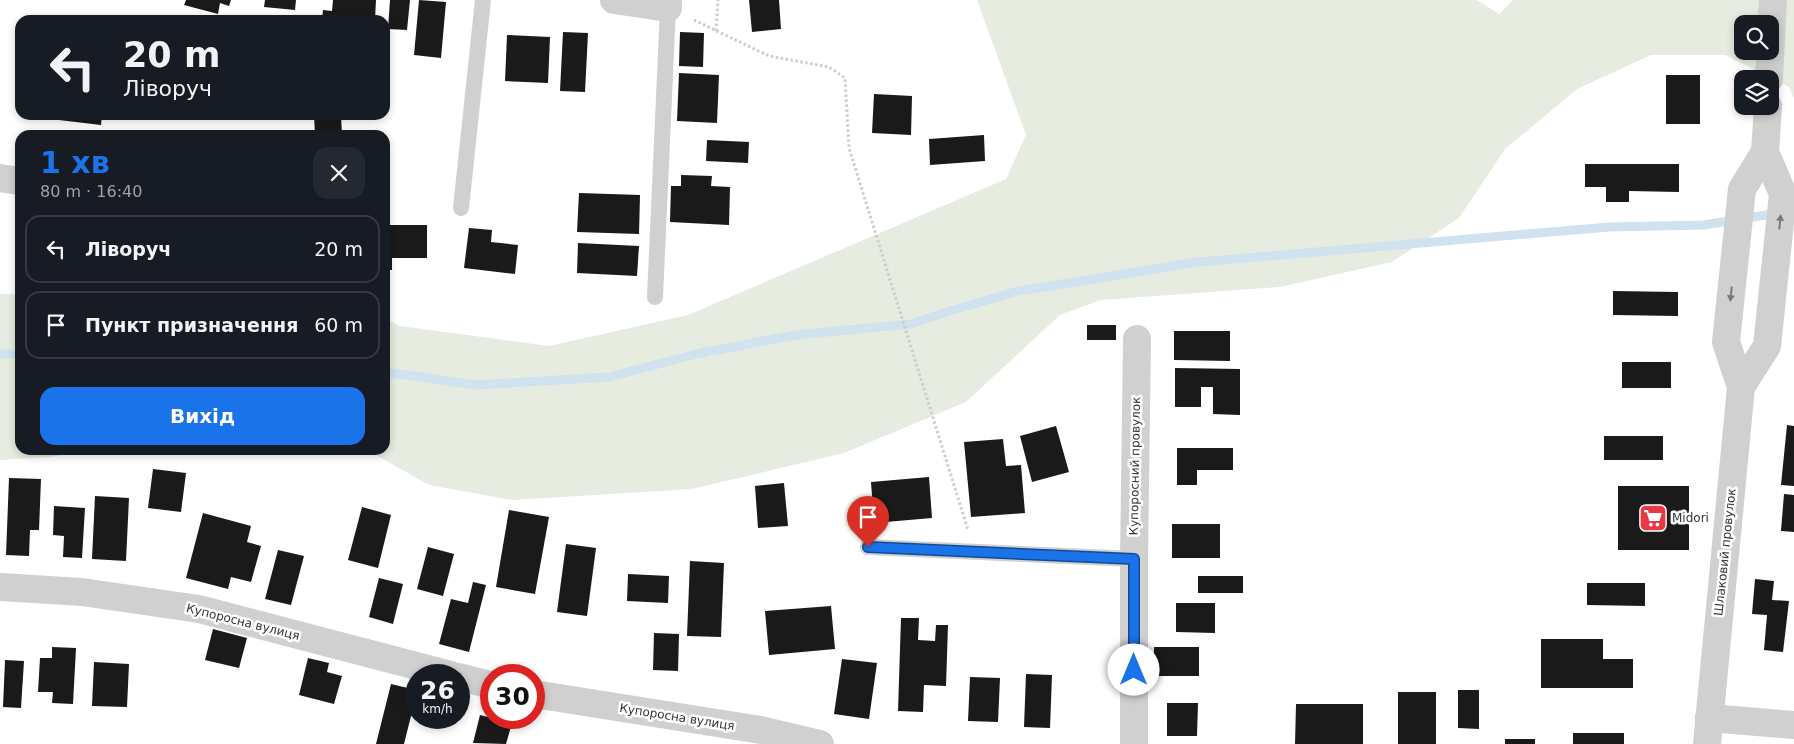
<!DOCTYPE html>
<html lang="uk">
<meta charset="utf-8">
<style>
:root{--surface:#171b24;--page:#242831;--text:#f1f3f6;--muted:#9ea1a6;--line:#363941;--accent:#1a73e8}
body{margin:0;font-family:"DejaVu Sans",sans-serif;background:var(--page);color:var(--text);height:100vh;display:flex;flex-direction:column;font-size:19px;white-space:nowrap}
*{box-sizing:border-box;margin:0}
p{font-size:16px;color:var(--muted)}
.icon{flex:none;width:28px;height:28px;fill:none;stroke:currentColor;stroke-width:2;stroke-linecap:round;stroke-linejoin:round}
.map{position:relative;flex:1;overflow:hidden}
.side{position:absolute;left:15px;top:130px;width:375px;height:325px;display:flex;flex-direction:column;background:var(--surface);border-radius:15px;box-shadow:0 2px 8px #0003}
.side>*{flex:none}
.hud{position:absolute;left:15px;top:15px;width:375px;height:105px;border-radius:15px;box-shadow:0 2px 8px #0003;background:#171b24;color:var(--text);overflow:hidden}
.tools{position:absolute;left:1734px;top:15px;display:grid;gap:10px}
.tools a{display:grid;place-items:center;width:45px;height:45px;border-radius:10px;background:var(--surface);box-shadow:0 2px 8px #0003;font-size:25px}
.speed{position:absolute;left:405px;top:664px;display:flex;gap:10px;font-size:25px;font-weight:700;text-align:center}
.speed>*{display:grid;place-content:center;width:65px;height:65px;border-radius:50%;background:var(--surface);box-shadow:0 2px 8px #0003;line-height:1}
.speed small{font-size:12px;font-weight:400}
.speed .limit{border:8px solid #d22;background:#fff;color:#111}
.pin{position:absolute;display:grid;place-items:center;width:42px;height:42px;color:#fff;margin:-51px -21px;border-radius:50% 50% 50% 0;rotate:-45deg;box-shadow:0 0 5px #0007}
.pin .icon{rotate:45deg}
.me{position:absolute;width:55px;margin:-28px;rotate:0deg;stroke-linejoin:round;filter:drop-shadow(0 0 4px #0008)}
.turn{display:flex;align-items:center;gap:18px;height:105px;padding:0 25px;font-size:22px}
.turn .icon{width:65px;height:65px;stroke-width:2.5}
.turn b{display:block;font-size:35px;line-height:42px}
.round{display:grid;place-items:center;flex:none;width:52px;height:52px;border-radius:15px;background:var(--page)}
.summary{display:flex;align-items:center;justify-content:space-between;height:85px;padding:0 25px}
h1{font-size:30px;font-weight:700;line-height:38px;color:var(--accent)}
.action{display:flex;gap:10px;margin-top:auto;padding:10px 25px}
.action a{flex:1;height:58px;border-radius:15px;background:var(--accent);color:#fff;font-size:20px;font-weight:700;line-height:58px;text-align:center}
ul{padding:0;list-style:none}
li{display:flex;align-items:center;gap:15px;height:68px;margin:0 10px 8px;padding:0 15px;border:2px solid var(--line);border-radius:15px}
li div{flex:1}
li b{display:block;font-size:19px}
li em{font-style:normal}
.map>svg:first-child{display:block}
.green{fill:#e6ecdf;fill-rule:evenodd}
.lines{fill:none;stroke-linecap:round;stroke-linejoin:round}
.stream{stroke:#cfe2ee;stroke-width:9}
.building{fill:#1a1a1a}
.path{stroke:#cdcdcd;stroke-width:3;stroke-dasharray:2.5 2.5;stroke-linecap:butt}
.lane{stroke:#d0d0d0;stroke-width:16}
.street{stroke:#d0d0d0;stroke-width:28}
.oneway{fill:#7a7a7a}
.route-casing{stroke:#114b97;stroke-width:12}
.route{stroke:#1a73e8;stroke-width:9}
.labels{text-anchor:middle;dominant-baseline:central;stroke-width:5;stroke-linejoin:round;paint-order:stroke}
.street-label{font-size:12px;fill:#333;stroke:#fff}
.poi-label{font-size:12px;fill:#333;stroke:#fff;text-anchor:start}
</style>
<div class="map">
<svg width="1794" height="744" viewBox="0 0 1794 744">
<rect width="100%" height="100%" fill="#fff"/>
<g class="green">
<path d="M977 0H1477L1499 14 1513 0H1794V98L1789 87 1725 55H1651L1577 89 1505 149 1459 218 1392 262 1280 287 1101 300 1060 315 966 402 844 453 692 489 512 500 429 485 367 450H385V318L400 326 549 346 688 315 1006 179 1026 135ZM1742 24H1770V51H1742Z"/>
<path d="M0 294H20V450H92L50 457 0 460Z"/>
</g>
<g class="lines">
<g class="stream">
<path d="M0 354H20"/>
<path d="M385 372 476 385 609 377 696 354 795 335 911 324 950 311 1018 291 1199 262 1609 227 1704 225 1778 213"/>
</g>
</g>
<g class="building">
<path d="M186 0H231L229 6 220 3 218 14 184 5Z"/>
<path d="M265 0H296L295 10 264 7Z"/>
<path d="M333 0H376L375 20H322L323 10 332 11Z"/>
<path d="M390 0H410L407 30 388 29Z"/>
<path d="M419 0 446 2 441 58 414 55Z"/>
<path d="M749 0H779L781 29 752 32Z"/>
<path d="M563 32 588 33 585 92 560 91Z"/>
<path d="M680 32 704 33 703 67 679 66Z"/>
<path d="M507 35 550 37 548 83 505 81Z"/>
<path d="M679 73 719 75 717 123 677 121Z"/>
<rect x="1666" y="75" width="34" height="49"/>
<path d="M874 94 912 96 911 135 872 133Z"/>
<path d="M60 115H102L101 125 59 120Z"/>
<path d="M314 115H341L342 135H315Z"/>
<path d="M984 135 985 161 930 165 929 139Z"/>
<path d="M707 140 749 142 748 163 706 161Z"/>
<path d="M1585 164H1679V192L1629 191V202H1606V187H1585Z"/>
<path d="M681 175 712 176 711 186 730 187 729 225 670 222 671 186H681Z"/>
<path d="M579 193 640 195 639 234 577 232Z"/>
<path d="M385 225H427V258H392V270H385Z"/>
<path d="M469 228 492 230 491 242 518 245 515 274 464 268Z"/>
<path d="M578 243 639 246 637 276 577 273Z"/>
<path d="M1613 291 1678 292V316L1613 315Z"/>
<rect x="1087" y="325" width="29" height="15"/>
<path d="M1174 331H1230V361L1174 360Z"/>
<rect x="1622" y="362" width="49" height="26"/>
<path d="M1175 368 1240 369V415L1213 414V387H1201V407H1175Z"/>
<path d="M1787 425 1794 426V486L1781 485Z"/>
<path d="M1056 426 1069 472 1032 482 1020 436Z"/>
<rect x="1604" y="436" width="59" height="24"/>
<path d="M1003 439 1006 466 1021 465 1025 513 971 517 964 442Z"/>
<path d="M1177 448H1233V470H1197V485H1177Z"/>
<path d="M153 469 186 473 181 512 148 508Z"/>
<path d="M929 477 932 518 874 523 871 482Z"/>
<path d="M9 478 41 479 39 530H30L29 556 6 555Z"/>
<path d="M784 483 788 526 758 528 755 486Z"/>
<rect x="1618" y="486" width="71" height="64"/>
<path d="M1784 494 1794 495V532L1781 531Z"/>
<path d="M95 496 129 498 126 561 92 559Z"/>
<path d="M54 506 85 508 82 558 63 557 64 536 53 535Z"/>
<path d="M362 507 391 515 378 568 348 560Z"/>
<path d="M509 510 549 517 535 594 496 587Z"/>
<path d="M203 513 251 526 247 542 261 546 251 582 231 577 228 589 186 578Z"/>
<rect x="1172" y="524" width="48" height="34"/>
<path d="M566 544 596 548 587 616 557 612Z"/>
<path d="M428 547 454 554 443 596 417 589Z"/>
<path d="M278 550 304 556 291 605 265 599Z"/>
<path d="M690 561 724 563 721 637 687 636Z"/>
<path d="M628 574 669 576 668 603 627 601Z"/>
<rect x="1198" y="576" width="45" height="17"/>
<path d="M379 578 403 584 393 624 369 617Z"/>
<path d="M1755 579 1774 581 1772 600 1789 601 1783 652 1764 650 1767 615 1752 614Z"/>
<path d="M473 582 486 585 469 652 439 644 451 599 468 603Z"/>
<path d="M1587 583H1645V606L1587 605Z"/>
<path d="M1176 603H1215V633L1176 632Z"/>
<path d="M831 606 835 649 769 655 765 611Z"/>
<path d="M901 618H919L918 640 935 641 936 625H948L946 686 924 685 923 712 898 711Z"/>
<path d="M213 629 247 638 239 668 205 660Z"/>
<path d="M654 633 679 634 678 671 653 670Z"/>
<path d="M1541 639H1603V659H1633V688H1541Z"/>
<path d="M52 647 76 648 73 704 52 703 53 692H38L40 658H52Z"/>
<rect x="1154" y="647" width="45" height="29"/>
<path d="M308 658 329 663 327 672 342 676 334 704 299 695Z"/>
<path d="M842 659 877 663 869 719 834 714Z"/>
<path d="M5 660 24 661 21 708 3 707Z"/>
<path d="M94 662 129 664 127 707 92 706Z"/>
<path d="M1026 674 1052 675 1050 728 1024 727Z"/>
<path d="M970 677 1000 678 998 722 968 721Z"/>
<path d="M391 684 416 690V696L404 744H376Z"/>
<path d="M1458 690H1479V729L1458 728Z"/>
<rect x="1398" y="692" width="38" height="52"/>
<path d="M1167 703H1198L1197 736H1167Z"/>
<path d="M1296 704H1363V744H1295Z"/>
<path d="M480 715 512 723 506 744 473 743Z"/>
<rect x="1573" y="733" width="51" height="11"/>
<rect x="1505" y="739" width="30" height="5"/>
</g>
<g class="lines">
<g class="path">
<path d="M694 20 769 56 829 67 845 78 849 148 968 530"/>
<path d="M716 31 718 0"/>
</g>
<g class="lane">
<path d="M461 208 483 0"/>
<path d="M655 297 668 8 674 3"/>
<path d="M868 547 1134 559"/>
</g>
<g class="street">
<path d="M614 0 668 8"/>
<path d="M1769 79 1773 0"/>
<path d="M0 178 20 181"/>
<path d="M1741 387 1767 346 1783 194 1765 152 1768 106"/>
<path d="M0 587 82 592 199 609 451 675"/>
<path d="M459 677 491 685"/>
<path d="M534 694 761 730 820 744"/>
<path d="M1709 718 1794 725"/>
<path d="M1134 744V559L1137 339"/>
<path d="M1707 744 1741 387 1726 342 1742 189 1765 152"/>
</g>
</g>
<defs><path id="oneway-solid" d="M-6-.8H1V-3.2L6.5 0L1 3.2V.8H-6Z" transform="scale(1.25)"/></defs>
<g class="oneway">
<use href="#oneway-solid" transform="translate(1780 222) rotate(-84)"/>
<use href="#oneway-solid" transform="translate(1731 294) rotate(96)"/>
</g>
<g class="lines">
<defs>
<path id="route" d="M868 547 1134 559V670"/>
</defs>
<use href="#route" class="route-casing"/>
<use href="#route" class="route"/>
</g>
<defs>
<symbol id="supermarket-square" viewBox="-11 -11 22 22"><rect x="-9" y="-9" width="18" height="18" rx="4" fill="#e63946" stroke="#fff"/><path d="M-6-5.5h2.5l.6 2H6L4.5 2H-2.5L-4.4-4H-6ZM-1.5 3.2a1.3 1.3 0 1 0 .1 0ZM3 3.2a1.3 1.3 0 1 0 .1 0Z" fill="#fff"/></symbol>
</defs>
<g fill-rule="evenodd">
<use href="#supermarket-square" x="1637" y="502" width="32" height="32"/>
</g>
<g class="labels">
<g class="street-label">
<text transform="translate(1135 466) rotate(-89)">Купоросний провулок</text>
<text transform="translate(1725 552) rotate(-84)">Шлаковий провулок</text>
<text transform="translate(243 622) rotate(14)">Купоросна вулиця</text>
<text transform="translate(677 717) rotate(9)">Купоросна вулиця</text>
</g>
<g class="poi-label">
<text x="1672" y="518">Midori</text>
</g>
</g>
</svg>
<div class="tools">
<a><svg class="icon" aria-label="search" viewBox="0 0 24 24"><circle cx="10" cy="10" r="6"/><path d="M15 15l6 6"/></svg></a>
<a><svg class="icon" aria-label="layers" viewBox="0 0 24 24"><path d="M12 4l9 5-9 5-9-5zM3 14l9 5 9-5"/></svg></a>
</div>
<div class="speed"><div>26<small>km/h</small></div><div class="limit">30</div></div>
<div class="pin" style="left:868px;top:547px;background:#d93025"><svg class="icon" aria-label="arrive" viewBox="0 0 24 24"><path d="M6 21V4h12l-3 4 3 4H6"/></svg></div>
<svg class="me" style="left:1134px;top:670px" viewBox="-20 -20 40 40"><circle r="19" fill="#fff"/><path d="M0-13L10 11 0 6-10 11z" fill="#1a73e8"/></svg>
<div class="hud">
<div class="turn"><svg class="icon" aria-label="left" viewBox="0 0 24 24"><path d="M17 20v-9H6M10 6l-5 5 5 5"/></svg><div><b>20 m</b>Ліворуч</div></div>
</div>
<section class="side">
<div class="summary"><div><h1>1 хв</h1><p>80 m · 16:40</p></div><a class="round"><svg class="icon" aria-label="close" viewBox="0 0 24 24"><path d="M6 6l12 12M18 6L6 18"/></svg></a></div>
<ul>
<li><svg class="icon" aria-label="left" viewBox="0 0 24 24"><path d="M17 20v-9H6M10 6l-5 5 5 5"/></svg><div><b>Ліворуч</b></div><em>20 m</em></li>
<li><svg class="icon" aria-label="arrive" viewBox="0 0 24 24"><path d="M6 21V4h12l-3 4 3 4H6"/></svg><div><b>Пункт призначення</b></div><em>60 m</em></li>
</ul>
<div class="action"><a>Вихід</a></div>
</section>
</div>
